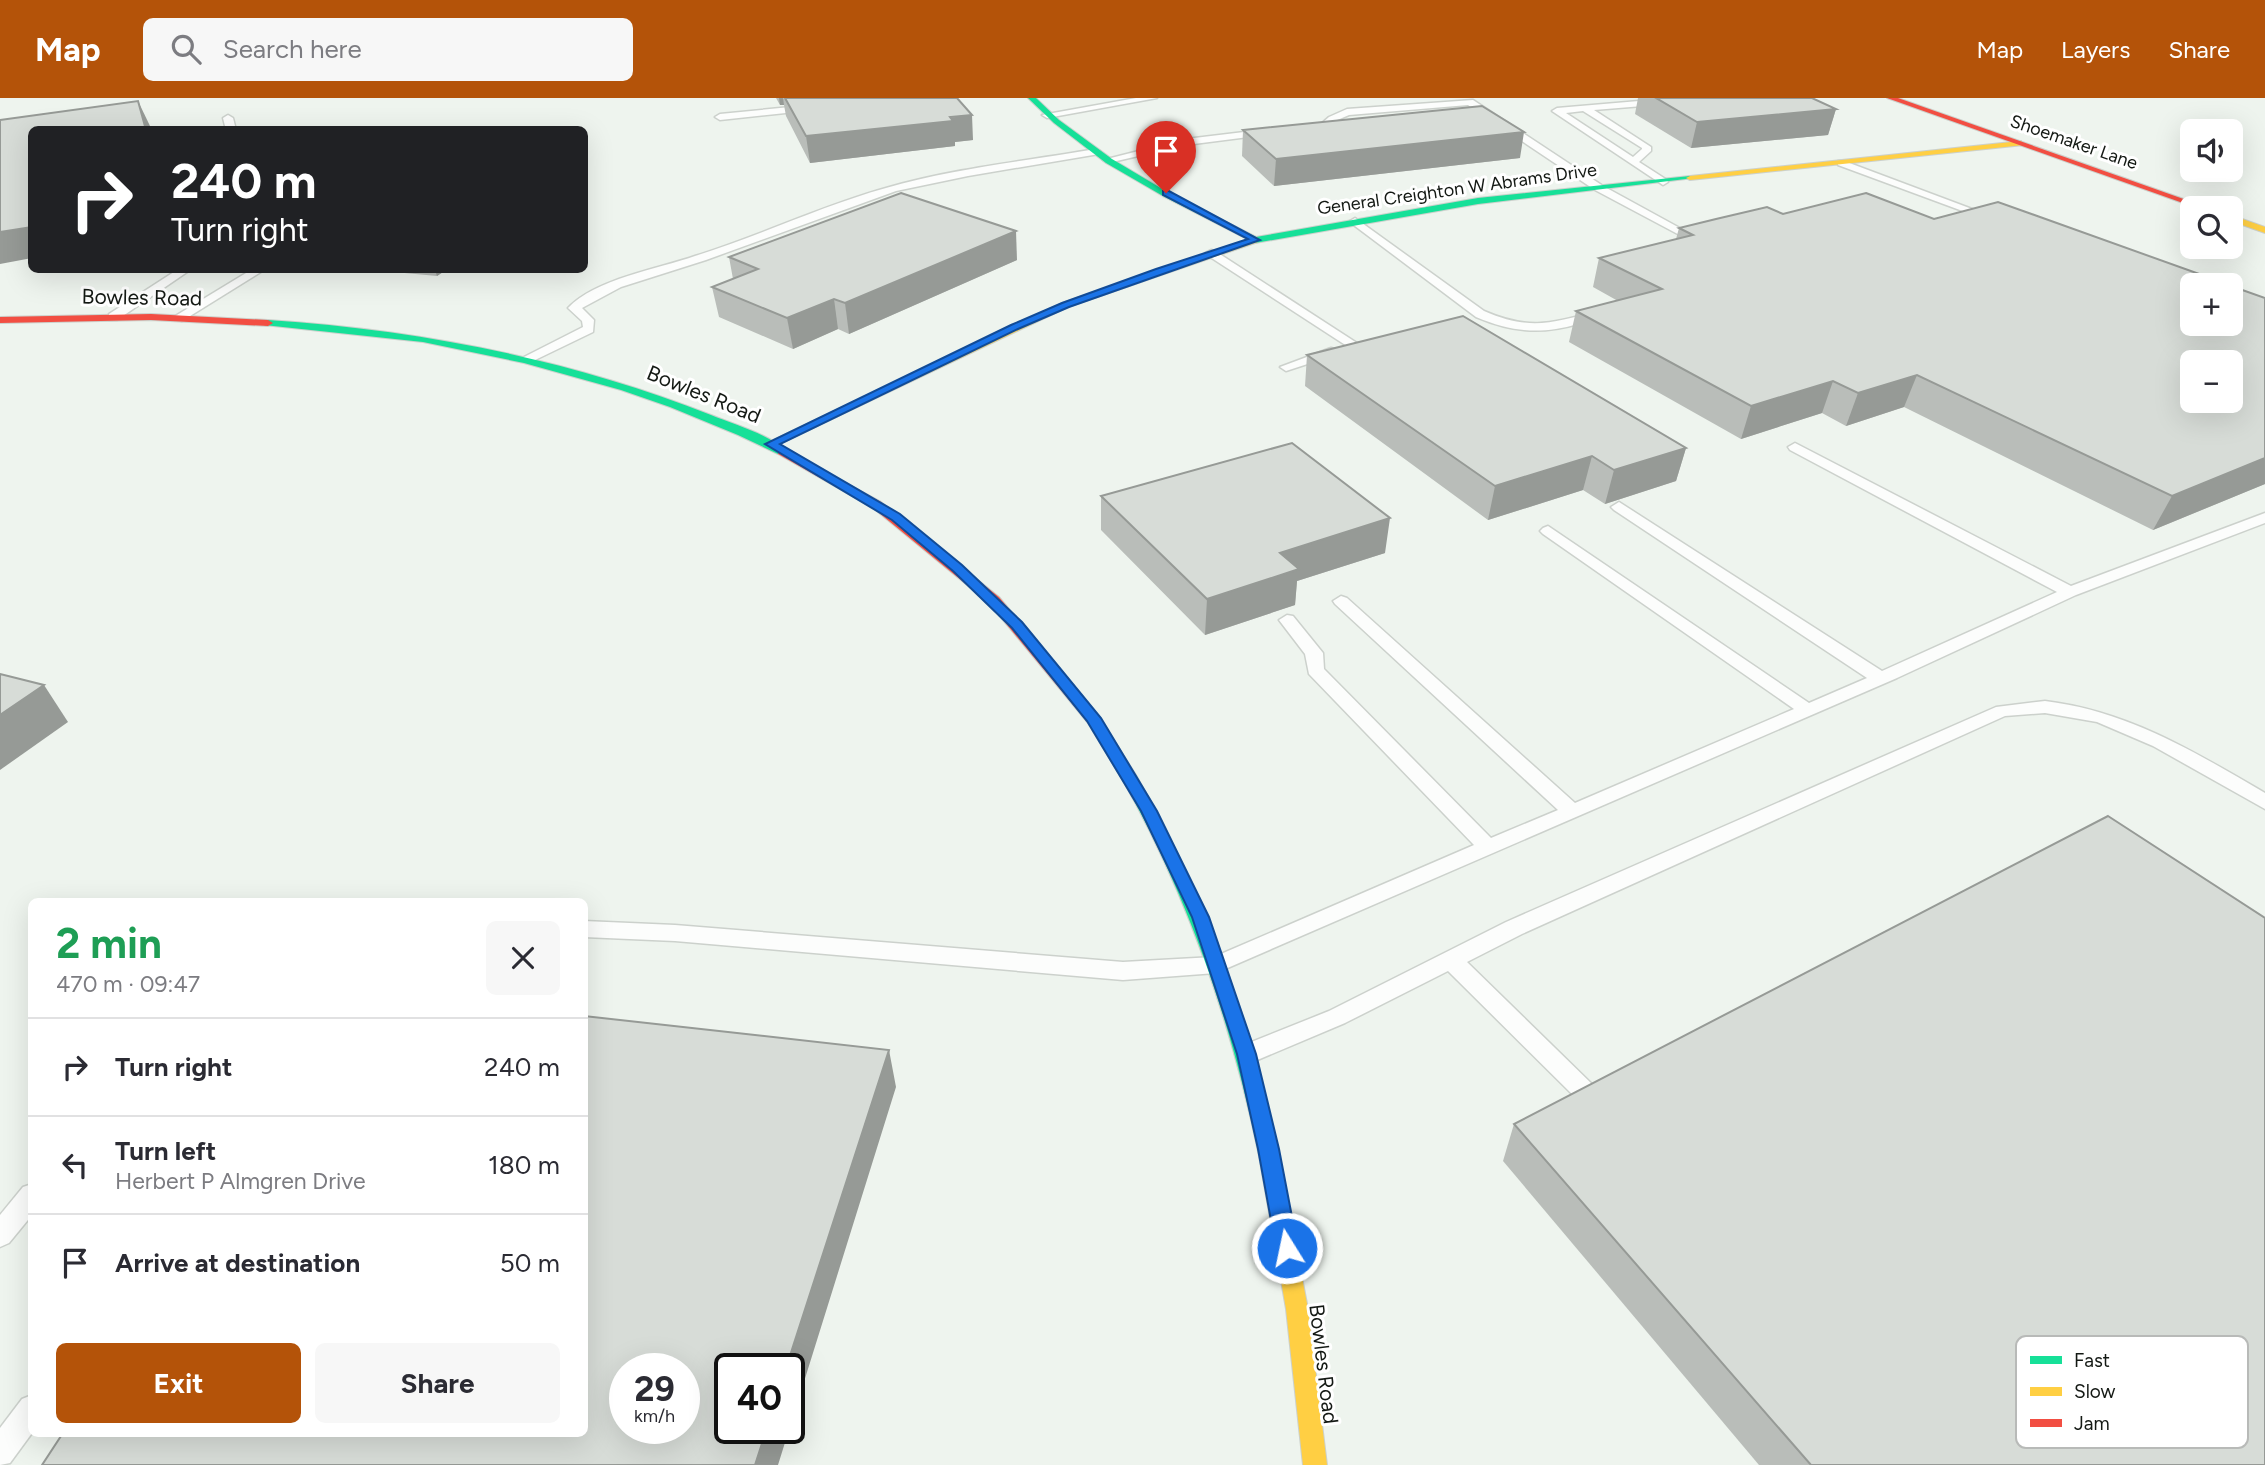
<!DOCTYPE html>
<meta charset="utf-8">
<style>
:root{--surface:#fff;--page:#f7f7f7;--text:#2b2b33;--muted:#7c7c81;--line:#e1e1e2;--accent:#b45309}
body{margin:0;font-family:Figtree,sans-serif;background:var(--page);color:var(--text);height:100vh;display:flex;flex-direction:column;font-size:26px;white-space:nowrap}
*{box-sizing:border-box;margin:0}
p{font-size:23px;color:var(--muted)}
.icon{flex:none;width:38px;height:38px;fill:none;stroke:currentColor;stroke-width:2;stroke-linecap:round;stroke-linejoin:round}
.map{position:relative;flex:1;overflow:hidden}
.drawer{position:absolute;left:28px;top:800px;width:560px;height:539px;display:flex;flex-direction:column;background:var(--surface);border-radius:10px;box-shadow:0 7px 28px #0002}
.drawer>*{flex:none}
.guide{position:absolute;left:28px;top:28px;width:560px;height:147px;border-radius:10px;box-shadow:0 7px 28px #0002;background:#202124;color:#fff;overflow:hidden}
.tools{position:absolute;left:2180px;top:21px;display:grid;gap:14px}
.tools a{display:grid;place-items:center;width:63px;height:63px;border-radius:10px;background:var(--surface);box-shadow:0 7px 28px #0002;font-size:35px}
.speed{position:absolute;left:609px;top:1255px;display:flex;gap:14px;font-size:35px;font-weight:700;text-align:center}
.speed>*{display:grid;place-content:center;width:91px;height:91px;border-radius:50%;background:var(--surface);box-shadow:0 7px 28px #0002;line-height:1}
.speed small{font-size:18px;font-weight:400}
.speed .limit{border:4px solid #111;border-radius:10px;background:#fff;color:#111}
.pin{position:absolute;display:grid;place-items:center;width:60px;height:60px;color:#fff;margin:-72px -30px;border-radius:50% 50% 50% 0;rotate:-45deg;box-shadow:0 0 7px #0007}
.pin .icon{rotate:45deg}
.me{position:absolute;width:77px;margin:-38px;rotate:350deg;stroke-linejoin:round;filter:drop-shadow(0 0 5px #0008)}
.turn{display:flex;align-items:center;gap:24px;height:147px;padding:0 28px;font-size:32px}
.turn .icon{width:91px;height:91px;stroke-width:2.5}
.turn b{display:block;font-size:49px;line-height:60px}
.round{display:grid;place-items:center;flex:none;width:74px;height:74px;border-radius:10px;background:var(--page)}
.head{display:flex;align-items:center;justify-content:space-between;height:119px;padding:0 28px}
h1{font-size:42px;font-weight:700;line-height:52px;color:#1e9e55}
.action{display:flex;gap:14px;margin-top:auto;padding:14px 28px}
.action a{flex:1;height:80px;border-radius:10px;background:var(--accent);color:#fff;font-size:28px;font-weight:700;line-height:80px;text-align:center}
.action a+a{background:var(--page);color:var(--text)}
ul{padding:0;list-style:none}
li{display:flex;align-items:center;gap:21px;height:98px;padding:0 28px;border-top:2px solid var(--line)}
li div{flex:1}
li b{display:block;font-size:26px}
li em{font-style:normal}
header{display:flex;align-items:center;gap:42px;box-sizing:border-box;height:98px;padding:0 35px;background:var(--accent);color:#fff}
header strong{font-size:33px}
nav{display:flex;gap:38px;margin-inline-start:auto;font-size:24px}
.search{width:490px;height:63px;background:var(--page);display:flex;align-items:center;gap:18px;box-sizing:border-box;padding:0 24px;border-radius:10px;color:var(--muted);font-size:26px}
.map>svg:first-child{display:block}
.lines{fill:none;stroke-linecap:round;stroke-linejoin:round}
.lane-casing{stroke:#ccd1cc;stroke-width:3}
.fast-casing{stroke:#ccd1cc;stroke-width:2}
.slow-casing{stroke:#ccd1cc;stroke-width:2}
.jam-casing{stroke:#ccd1cc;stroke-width:2}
.lane{fill:#fcfdfc;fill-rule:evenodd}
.fast{fill:#16e098;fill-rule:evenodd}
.slow{fill:#ffcf43;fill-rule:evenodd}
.jam{fill:#f24e42;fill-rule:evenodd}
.wall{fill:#b9bdb9}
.shaded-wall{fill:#969a96}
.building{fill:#d7dcd7;stroke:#969a96;stroke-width:2;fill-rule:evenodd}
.route{fill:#1a73e8;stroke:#114b97;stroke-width:2}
.labels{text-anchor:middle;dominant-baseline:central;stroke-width:6;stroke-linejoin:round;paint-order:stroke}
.far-street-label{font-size:18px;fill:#141914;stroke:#fff}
.street-label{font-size:21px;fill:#141914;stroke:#fff}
.key{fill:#fff;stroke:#b8bab8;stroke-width:2}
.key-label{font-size:19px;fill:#141914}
</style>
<header>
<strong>Map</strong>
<div class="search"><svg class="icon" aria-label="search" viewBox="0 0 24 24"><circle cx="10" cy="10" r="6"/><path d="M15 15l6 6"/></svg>Search here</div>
<nav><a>Map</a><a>Layers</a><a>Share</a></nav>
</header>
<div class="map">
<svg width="2265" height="1367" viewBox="0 0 2265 1367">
<rect width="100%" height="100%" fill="#eef4ee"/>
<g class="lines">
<defs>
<g id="lane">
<path d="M1136 0H1157L1047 20 1042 17Z"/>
<path d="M1674 0H1708L1704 3 1594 12 1651 49V53L1639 64 1667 82 1668 84 1663 87 1552 13 1557 10ZM1583 13 1642 50V51L1633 59 1566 15Z"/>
<path d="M1473 2 1603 88 1698 140 1689 142 1595 92 1468 7 1349 17 1335 23 1327 31 1306 33 1301 30 1321 26 1329 19 1347 11Z"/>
<path d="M811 7 815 10 814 12 720 22 715 19 720 16Z"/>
<path d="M228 17 233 20 236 32H226L223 20Z"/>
<path d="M1269 31 1274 34 1272 36 1186 47 1108 65 1103 62 1186 41Z"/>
<path d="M1096 51 1101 54 1099 56 968 78 896 93 706 162 621 189 582 210 594 222 593 234 533 263H523L522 260 583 229 582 223 568 210C595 181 658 171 695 158 760 138 821 108 886 90 955 70 1026 63 1096 51Z"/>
<path d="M1838 63H1844L1996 120 1987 122 1838 67Z"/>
<path d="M1355 120 1484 213C1530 233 1552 225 1598 213L1604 217C1597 222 1587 224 1578 226 1540 237 1512 234 1476 219L1351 125 1350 123Z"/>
<path d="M1211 152 1215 153 1360 247 1358 250H1350L1207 157 1205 155Z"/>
<path d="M177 172H190L117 222H109V216Z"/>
<path d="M251 172H264L182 223 172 220Z"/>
<path d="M1331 250 1335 251V257L1286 273 1280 269Z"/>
<path d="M1795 345 2071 488 2265 415V425L2076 497 1897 580 1216 875 1123 882 675 843 584 839V823L675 827 1123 864 1214 859 1474 747 1309 576 1305 556 1279 522 1287 517 1293 518 1323 555 1324 571 1491 740 1558 712 1335 506 1333 503 1341 498 1347 500 1575 705 1794 611 1543 436 1540 433 1543 430 1548 428 1809 605 1867 580 1614 412 1611 409 1619 404 1882 573 2057 494 1790 352 1788 349Z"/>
<path d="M2045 603C2128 613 2195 654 2265 695V711L2153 648 2097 624 2045 615 2005 618 1522 836 1467 864 1595 989 1599 996 1595 1003 1587 1006 1579 1003 1448 873 1345 925 1255 963 1247 966 1239 963 1235 956 1239 949 1329 913 1506 824 1996 609Z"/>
<path d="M32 1086V1117L9 1145 0 1149V1117L23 1089Z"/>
<path d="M32 1297V1335L10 1365 0 1367V1330L22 1301Z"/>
</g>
<g id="fast">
<path d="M1028 0H1036L1059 22 1112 61 1169 95 1256 139 1478 100 1690 78 1694 80 1478 106 1255 145 1163 98 1106 65 1054 25Z"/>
<path d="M268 222C420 232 569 261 711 317 735 327 769 336 788 354L786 356H778L738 337 670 309 621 292 524 265 423 244 264 227 263 225Z"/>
<path d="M1128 672 1136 677C1205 797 1249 923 1279 1058L1276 1064 1269 1067 1262 1064 1259 1058C1231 923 1188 797 1120 677Z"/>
</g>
<g id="slow">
<path d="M2021 43 2024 47 1690 82 1686 80 1690 78Z"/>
<path d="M2231 117 2265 129V135L2231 123Z"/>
<path d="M1255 139 1258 140V144L1068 209 775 348 765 346 1062 205Z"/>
<path d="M1269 1049 1276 1052 1279 1058 1308 1211 1327 1367H1303L1286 1211 1259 1058 1262 1052Z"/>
</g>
<g id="jam">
<path d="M1887 0H1898L2209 110H2197Z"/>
<path d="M151 216 268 222 273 225 268 228 151 222 0 225V219Z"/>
<path d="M782 351 881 404 999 499 1099 619 1136 677 1134 681H1122L1088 625 989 505 873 410 778 356V352Z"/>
</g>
</defs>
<use href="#lane" class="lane-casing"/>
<use href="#fast" class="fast-casing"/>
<use href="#slow" class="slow-casing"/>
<use href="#jam" class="jam-casing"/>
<use href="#lane" class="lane"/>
<use href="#fast" class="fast"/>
<use href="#slow" class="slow"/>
<use href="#jam" class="jam"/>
</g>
<g class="wall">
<path d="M776 0H957L973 42 955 44V48L810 65 786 18 784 7H780Z"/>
<path d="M1638 0H1812L1836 11 1828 37 1691 50 1635 16Z"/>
<path d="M1243 32 1520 60 1274 88 1242 58Z"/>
<path d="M1783 116 1934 121 2265 200V386L2153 432 1904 309 1846 328 1822 315 1741 341 1569 244 1576 213 1618 203 1593 189 1599 160 1676 141 1679 130Z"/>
<path d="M729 159 1017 162 849 236 838 231 793 251 719 219 712 189 733 181Z"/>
<path d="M372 172H446L437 178Z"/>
<path d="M1307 257 1686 350 1676 383 1605 406 1583 392 1488 422 1305 288Z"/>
<path d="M1101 398 1385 455 1297 483 1295 507 1205 537 1101 432Z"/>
<path d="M1514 1026 2265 1367H1759L1503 1063Z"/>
</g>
<g class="shaded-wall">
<path d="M779 0H783L784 7H780Z"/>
<path d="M138 3 150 28 151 32H146Z"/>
<path d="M1836 11 1828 37 1691 50 1697 24Z"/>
<path d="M972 17 973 42 955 44V48L810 65 806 38Z"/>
<path d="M1524 34 1520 60 1274 88 1276 61Z"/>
<path d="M32 129V160L0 166V134Z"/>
<path d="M1016 133 1017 162 849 236 845 205Z"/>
<path d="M435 172H446L437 178Z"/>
<path d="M834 201 838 231 793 251 787 220Z"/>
<path d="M1917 277 1904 309 1846 328 1858 295Z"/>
<path d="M1833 283 1822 315 1741 341 1751 308Z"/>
<path d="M1686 350 1676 383 1605 406 1614 372Z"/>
<path d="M1592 358 1583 392 1488 422 1495 388Z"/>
<path d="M2265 360V386L2153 432 2172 398Z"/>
<path d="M1390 420 1385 455 1297 483 1295 507 1205 537 1207 501 1280 455Z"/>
<path d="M44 587 68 624 0 672V617Z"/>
<path d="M889 952 896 989 778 1367H755L767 1330H789V1270H786Z"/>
</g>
<g class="building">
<path d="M785 0H957L972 17 950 19 953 23 806 38Z"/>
<path d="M1656 0H1812L1836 11 1697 24Z"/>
<path d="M138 3 146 32H32V129L0 134V22Z"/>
<path d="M1482 8 1524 34 1276 61 1243 32Z"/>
<path d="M901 95 1016 133 845 205 834 201 787 220 712 189 758 171 729 159Z"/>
<path d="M1866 95 1934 121 1998 104 2230 187H2193V226H2231V188L2265 200V360L2172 398 1917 277 1858 295 1833 283 1751 308 1576 213 1662 191 1599 160 1693 137 1679 130 1716 121 1767 109 1783 116ZM2193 264H2231V303H2193Z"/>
<path d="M1463 218 1686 350 1614 372 1592 358 1495 388 1307 257Z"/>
<path d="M1292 345 1390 420 1280 455 1299 471 1207 501 1101 398Z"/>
<path d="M0 576 44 587 0 617Z"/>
<path d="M2108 718 2265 820V1367H1811L1514 1026Z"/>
<path d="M584 918 889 952 786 1270H730V1330H767L755 1367H42L63 1335H584ZM625 1270H684V1330H625Z"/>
</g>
<path class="route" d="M1163 93H1169L1260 142 1069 209 1018 231 780 346 900 416 962 467 1022 524 1101 620 1157 713 1209 819 1256 956 1279 1051 1298 1150 1294 1157 1287 1160 1279 1157 1276 1150 1258 1051 1237 956 1192 819 1141 713 1087 623 1012 530 953 473 892 422 765 346 1011 227 1062 205 1156 171 1248 141 1163 97Z"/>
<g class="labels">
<g class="far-street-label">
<text transform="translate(2074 44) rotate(19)">Shoemaker Lane</text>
<text transform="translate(1457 91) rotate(-8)">General Creighton W Abrams Drive</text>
</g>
<g class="street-label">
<text transform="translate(142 199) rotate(1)">Bowles Road</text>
<text transform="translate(704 296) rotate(22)">Bowles Road</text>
<text transform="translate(1324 1266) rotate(83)">Bowles Road</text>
</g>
</g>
<rect x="2016" y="1238" width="232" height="112" rx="10" class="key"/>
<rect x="2030" y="1258" width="32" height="8" fill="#16e098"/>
<rect x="2030" y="1289" width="32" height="9" fill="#ffcf43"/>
<rect x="2030" y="1321" width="32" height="8" fill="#f24e42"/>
<g class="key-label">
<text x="2074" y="1269">Fast</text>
<text x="2074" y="1300">Slow</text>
<text x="2074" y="1332">Jam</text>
</g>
</svg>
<div class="tools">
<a><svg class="icon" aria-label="sound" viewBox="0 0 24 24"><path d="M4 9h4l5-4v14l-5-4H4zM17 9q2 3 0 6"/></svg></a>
<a><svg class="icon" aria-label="search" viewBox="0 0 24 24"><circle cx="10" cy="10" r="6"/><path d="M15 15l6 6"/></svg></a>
<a>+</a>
<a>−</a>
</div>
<div class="speed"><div>29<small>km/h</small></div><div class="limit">40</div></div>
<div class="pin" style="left:1166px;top:95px;background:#d93025"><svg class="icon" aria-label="arrive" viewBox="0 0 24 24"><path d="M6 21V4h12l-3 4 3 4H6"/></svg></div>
<svg class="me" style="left:1287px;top:1150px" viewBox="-20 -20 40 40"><circle r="17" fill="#1a73e8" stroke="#fff" stroke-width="3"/><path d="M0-11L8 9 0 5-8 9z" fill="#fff"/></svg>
<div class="guide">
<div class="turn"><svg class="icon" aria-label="right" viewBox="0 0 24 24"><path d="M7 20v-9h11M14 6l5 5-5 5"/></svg><div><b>240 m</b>Turn right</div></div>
</div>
<section class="drawer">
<div class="head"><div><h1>2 min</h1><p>470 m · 09:47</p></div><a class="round"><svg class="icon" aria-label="close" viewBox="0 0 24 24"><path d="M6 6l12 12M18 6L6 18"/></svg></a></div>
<ul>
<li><svg class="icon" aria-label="right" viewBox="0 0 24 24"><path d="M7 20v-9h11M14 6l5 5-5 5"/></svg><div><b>Turn right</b></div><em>240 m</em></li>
<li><svg class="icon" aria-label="left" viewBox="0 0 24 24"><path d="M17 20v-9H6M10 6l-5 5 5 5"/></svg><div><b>Turn left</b><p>Herbert P Almgren Drive</p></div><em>180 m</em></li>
<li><svg class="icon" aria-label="arrive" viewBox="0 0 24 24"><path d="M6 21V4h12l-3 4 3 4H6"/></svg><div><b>Arrive at destination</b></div><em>50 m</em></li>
</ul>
<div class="action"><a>Exit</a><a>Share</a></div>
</section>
</div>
